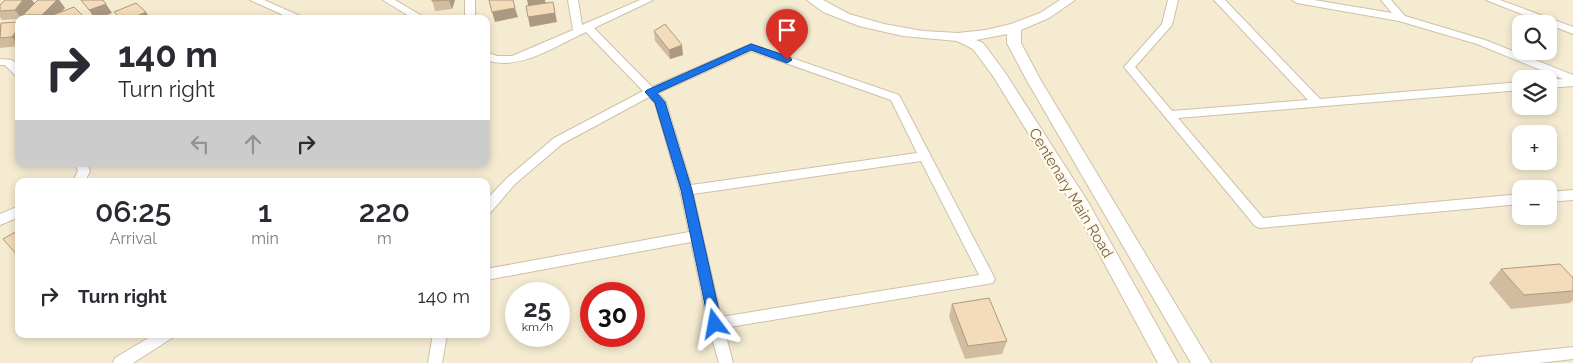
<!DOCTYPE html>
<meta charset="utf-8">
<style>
:root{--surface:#fff;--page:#f2f2f3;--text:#2b2b33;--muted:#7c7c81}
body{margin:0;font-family:Raleway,sans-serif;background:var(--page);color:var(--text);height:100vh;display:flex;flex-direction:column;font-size:19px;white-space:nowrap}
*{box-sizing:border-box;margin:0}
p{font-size:16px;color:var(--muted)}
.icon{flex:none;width:28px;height:28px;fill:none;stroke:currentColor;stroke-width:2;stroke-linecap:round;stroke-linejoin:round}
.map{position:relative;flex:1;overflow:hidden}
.sheet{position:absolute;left:15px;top:178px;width:475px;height:160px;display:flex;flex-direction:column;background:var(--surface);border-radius:10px;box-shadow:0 2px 8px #0003}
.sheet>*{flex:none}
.banner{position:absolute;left:15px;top:15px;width:475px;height:152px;border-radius:10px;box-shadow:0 2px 8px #0003;background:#fff;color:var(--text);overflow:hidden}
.buttons{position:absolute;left:1512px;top:15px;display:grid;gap:10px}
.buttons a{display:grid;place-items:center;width:45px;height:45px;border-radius:10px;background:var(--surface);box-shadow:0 2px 8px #0003;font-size:25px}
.speed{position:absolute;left:505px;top:282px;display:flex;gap:10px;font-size:25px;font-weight:700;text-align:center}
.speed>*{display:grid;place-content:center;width:65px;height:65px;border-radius:50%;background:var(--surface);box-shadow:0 2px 8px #0003;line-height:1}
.speed small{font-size:12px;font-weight:400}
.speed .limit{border:8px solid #d22;background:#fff;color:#111}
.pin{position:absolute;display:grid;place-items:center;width:42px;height:42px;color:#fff;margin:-51px -21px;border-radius:50% 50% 50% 0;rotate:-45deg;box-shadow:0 0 5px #0007}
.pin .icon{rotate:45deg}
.me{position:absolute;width:55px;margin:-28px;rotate:347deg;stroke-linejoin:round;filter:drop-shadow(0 0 4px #0008)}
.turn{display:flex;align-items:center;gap:18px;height:105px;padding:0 20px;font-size:22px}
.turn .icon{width:65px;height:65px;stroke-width:2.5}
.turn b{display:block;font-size:35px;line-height:42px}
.lanes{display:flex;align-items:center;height:48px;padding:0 20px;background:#0003;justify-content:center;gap:25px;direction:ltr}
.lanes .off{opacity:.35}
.eta{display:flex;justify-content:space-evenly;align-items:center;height:85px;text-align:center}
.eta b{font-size:30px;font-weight:600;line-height:35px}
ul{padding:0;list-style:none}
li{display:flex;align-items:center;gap:15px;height:65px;padding:0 20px}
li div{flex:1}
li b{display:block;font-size:19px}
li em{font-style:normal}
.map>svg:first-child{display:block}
.residential{fill:#f5ebd1;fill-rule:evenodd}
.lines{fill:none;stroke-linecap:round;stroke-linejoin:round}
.minor-casing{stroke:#cfc0a9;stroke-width:2}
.tertiary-casing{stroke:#cfc0a9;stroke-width:2}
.minor{fill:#fff;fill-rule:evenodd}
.tertiary{fill:#fff;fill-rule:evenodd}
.wall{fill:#d2bc9f}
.shaded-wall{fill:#ab9982}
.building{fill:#f4dbb9;stroke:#ab9982}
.route{fill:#1a73e8;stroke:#114b97}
.labels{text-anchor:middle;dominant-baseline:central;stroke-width:4.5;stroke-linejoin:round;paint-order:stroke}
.street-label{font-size:15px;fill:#776047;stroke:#fffaea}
</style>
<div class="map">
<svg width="1573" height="363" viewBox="0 0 1573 363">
<rect width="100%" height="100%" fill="#fdf8e3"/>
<path class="residential" d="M0 0H1573V363H0ZM19 19H486V164H19ZM1521 24H1549V51H1521ZM1521 79H1549V106H1521ZM1521 134H1549V161H1521ZM19 181H486V334H19ZM1521 189H1549V216H1521ZM516 294H559V336H516ZM591 294H634V336H591Z"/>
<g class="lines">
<defs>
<g id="minor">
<path d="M250 0H264L307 19H292Z"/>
<path d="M383 0H395L427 19H414Z"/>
<rect x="465" y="0" width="10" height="19"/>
<path d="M568 0H578L582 25 640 0H653L594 28 652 87 751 44 899 95 995 279 993 283 724 328 733 363H719L708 324 691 242 486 280V269L689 232 680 190 655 103 649 97 562 144 515 184 491 212 486 214V200L507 178 554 138 643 91 586 32C557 45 519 72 486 60V52L497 56H512L573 30ZM751 51 891 100 917 153 691 185 666 102 658 93ZM921 161 979 275 721 317 693 194Z"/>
<path d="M1168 0H1178L1172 25 1135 67 1172 111 1308 100 1214 0H1225L1320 99 1521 82V90L1178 118 1263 218 1521 194V204L1260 228 1255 226 1124 67 1162 24Z"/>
<path d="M1292 0H1314L1392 13 1381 0H1391L1405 16 1485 40 1573 75V86L1549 88V80L1563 79 1477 44 1399 21 1297 3Z"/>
<path d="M1486 0H1500L1573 27V34Z"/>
<path d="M0 59 12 60 19 66V76L15 75 5 65H0Z"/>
<path d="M75 164H87L90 171 85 181H73L78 171Z"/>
<path d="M1573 190V200L1549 202V192Z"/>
<path d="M19 206V217L0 225V214Z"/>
<path d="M155 334H174L172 338 133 363H113L115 358Z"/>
<path d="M433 334H447L442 363H428Z"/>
<path d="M1573 347V359L1539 363H1472L1474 358 1479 357Z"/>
</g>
<path id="tertiary" d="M807 0H823L849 14 884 24 923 31 958 33 986 30 1011 24 1040 13 1060 0H1075L1049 18 1021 30V43L1040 79 1211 363H1191L1026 79 1007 43V34L976 40 983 43 1004 71 1088 202 1178 363H1158L1075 209 993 76 973 49 957 41 903 36 859 26 823 12Z"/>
</defs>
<use href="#minor" class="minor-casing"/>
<use href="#tertiary" class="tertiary-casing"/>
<use href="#minor" class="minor"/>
<use href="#tertiary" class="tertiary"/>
</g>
<g class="wall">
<path d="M38 0H59L65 8 61 11 82 15 84 19H25L24 17 22 19H19L2 20 0 17V5L34 3Z"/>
<path d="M432 0H455L452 9 435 11Z"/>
<path d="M19 22V46L0 48V24Z"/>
<path d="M654 31 683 55 670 59 655 41Z"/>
<path d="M1501 269 1573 278V300L1570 303 1511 309 1489 283Z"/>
<path d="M952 304 1007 341 1002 354 965 359 949 317Z"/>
</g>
<g class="shaded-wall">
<path d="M23 0H32L35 4 23 15 24 17 22 19 15 10Z"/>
<path d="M57 0H59L65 8 55 19H45L42 15Z"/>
<path d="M449 0H455L452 9Z"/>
<path d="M527 0H545L546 6 529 9Z"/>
<path d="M553 2 557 22 530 27 528 17Z"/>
<path d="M106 4 112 13 97 19H95L89 10Z"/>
<path d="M515 8 518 17 495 22 492 12Z"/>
<path d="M146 12 150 19H130Z"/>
<path d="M82 15 84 19H71Z"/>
<path d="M19 27V46L12 37Z"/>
<path d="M682 45 683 55 670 59 669 50Z"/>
</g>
<g class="building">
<path d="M5 0H23L15 10 0 11V5Z"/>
<path d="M38 0H57L42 15H23Z"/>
<path d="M81 0H103L106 4 89 10Z"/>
<path d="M432 0H449L432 1Z"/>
<path d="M489 0H513L515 8 492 12Z"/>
<path d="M553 2 555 13 528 17 526 6Z"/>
<path d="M136 3 146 12 130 19H121L114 12Z"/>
<path d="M74 7 82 15 71 19H52L50 16Z"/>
<path d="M101 17 102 19H95Z"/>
<path d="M19 22V27L12 37 0 38 1 23Z"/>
<path d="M665 24 682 45 669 50 654 31Z"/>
<path d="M19 230V252L16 254 3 239Z"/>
<path d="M1560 264 1573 278V291L1524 295 1501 269Z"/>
<path d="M989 298 1007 341 968 346 952 304Z"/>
</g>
<path class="route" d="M751 44 790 57 792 60 787 63 751 50 657 93 665 102 692 190 722 324 720 327 715 329 710 327 709 324 681 190 655 103 645 92 647 90Z"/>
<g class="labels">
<g class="street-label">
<text transform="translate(1071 193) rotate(59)">Centenary Main Road</text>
</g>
</g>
</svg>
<div class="buttons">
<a><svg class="icon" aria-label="search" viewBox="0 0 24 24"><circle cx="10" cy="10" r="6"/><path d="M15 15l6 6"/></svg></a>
<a><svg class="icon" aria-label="layers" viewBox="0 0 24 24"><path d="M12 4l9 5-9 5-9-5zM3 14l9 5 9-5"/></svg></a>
<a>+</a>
<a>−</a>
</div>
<div class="speed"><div>25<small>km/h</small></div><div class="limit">30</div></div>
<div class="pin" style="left:787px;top:60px;background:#d93025"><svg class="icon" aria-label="arrive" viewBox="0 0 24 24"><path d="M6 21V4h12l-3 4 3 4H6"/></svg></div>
<svg class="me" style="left:715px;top:324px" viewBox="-20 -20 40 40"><path d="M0-17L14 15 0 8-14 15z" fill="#1a73e8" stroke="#fff" stroke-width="4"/></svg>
<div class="banner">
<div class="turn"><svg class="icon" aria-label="right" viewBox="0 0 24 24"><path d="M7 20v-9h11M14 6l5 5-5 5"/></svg><div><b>140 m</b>Turn right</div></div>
<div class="lanes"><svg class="icon off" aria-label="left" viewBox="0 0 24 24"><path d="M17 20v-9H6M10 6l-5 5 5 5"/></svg><svg class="icon off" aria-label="ahead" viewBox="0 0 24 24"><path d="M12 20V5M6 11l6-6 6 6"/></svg><svg class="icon" aria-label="right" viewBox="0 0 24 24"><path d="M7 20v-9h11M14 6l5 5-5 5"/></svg></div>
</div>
<section class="sheet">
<div class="eta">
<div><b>06:25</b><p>Arrival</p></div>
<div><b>1</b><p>min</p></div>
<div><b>220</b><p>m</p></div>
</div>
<ul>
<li><svg class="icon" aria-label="right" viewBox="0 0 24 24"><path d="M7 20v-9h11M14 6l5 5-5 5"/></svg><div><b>Turn right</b></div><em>140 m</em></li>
</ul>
</section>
</div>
